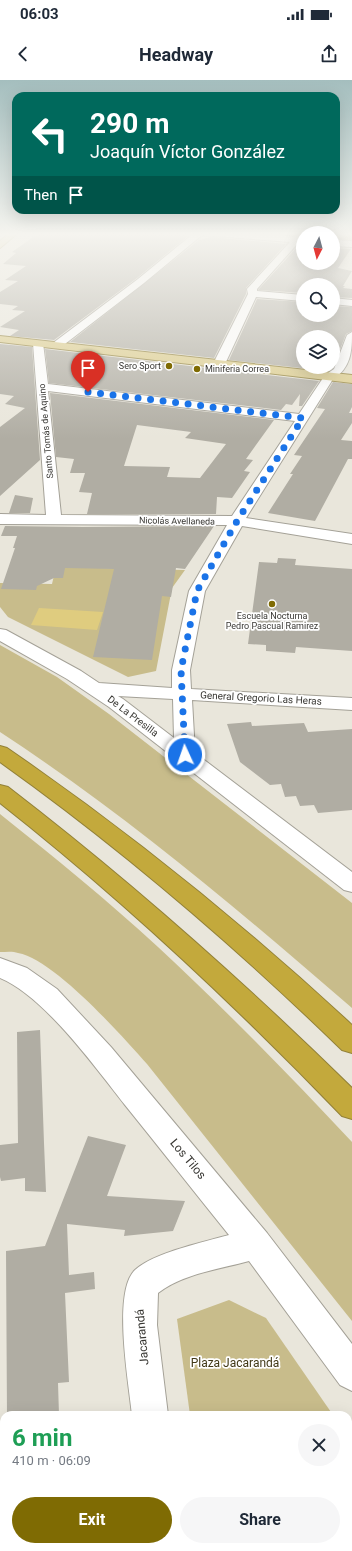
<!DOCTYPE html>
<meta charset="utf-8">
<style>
:root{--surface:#fff;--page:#f6f6f7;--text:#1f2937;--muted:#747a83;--accent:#7f6b03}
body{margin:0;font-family:Roboto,sans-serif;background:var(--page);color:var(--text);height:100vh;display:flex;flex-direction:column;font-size:15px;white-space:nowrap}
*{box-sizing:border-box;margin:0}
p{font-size:13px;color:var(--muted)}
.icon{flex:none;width:22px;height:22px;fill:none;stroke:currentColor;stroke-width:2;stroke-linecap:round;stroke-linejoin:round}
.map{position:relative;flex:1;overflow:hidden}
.sheet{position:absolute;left:0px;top:1331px;width:352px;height:140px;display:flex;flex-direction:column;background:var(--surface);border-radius:12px 12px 0 0;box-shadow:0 4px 16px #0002}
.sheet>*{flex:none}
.top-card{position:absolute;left:12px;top:12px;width:328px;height:122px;border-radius:12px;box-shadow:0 4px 16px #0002;background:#00695c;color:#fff;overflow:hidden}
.needle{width:26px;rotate:186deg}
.fabs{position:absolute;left:296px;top:146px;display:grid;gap:8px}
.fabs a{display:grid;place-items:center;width:44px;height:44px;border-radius:50%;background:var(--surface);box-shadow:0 4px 16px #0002;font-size:20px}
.pin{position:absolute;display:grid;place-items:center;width:34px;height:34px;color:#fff;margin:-41px -17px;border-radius:50% 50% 50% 0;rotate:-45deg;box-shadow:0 0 4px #0007}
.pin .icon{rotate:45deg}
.me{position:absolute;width:44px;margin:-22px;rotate:357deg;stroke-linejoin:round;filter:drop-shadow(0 0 3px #0008)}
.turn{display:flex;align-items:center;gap:14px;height:84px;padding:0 12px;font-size:18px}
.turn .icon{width:52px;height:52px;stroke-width:2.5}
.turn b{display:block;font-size:28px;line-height:34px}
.then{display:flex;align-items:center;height:38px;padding:0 12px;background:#0003;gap:8px;font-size:15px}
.round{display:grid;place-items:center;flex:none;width:42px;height:42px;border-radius:21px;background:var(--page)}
.head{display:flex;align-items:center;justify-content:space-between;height:68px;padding:0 12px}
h1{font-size:24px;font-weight:700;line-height:30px;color:#1e9e55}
.action{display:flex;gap:8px;margin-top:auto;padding:8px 12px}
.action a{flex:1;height:46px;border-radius:24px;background:var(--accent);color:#fff;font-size:16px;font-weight:700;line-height:46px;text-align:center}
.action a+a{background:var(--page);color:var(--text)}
.status{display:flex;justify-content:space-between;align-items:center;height:28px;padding:0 20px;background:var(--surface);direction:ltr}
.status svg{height:11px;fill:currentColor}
header{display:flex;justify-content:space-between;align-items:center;height:52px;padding:0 12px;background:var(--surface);font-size:18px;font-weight:700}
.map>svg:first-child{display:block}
.green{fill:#c8bc8b}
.water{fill:#dfcc7f}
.building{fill:#b0ada3;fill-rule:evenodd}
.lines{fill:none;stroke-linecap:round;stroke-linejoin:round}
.minor-casing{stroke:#a4a197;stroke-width:2}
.major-casing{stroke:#928139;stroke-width:2}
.highway-casing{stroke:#928139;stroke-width:2}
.minor{fill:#fff;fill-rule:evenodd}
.major{fill:#dbcb8a;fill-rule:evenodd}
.highway{fill:#c3a93c;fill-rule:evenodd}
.route{stroke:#1a73e8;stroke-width:7;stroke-dasharray:0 12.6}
.poi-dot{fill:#7f6b03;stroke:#fff;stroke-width:1.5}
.labels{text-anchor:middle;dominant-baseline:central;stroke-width:3.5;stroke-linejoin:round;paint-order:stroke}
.far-poi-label{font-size:9px;fill:#383733;stroke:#fff;text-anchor:end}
.far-street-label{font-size:9px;fill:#383733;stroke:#fff}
.street-label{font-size:10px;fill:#383733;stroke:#fff}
.near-street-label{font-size:12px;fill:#383733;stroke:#fff}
.near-park-label{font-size:12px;fill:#413917;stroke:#fff}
</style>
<div class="status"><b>06:03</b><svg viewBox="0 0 49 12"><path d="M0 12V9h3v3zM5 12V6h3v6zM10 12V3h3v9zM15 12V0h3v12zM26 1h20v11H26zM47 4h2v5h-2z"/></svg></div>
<header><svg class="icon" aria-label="back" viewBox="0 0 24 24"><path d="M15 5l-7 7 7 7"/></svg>Headway<svg class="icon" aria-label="share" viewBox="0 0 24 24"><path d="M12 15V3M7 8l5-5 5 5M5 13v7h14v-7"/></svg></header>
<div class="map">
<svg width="352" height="1471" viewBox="0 0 352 1471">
<rect width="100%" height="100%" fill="#e9e6db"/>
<g class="green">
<path d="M239 153H352V162L333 160V153H303V158Z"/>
<path d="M56 487 185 490 172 508 156 591 128 597 8 537 0 527V503L52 504Z"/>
<path d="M0 565 57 597 109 634 352 823V928C239 830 125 734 0 652Z"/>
<path d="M0 734C54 777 107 820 158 867 225 929 289 995 352 1062V1241L147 984C121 955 55 880 18 873 13 871 6 872 0 872Z"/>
<path d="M229 1220 266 1238 333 1335H190L177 1239Z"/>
<path d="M348 1356 352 1362V1471H208L207 1467H348Z"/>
</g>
<path class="water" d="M39 528 103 532 97 550 31 545Z"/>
<g class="building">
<path d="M39 153H180L188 156 137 198 54 260 10 256 19 250 0 247 25 231 12 230 18 226 0 224V212L18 201 5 200 26 186 3 184 16 173 12 172Z"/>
<path d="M211 157 286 164 246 208V214L214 278 70 262 199 160Z"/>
<path d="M299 165H303V183H333V168L351 169 338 188 352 191 343 206H345L343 208 352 209V218L333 217V205H303V213L258 210Z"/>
<path d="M257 219 303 222V235H333V226L352 227V251L346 254 333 288 328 291 229 280ZM303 257H333V287H303Z"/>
<path d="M0 264 32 267 40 380 0 416V347L25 328 5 324 14 316 0 314Z"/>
<path d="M45 269 319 301 302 326H299L300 314 292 325 286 324 281 330 49 303Z"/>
<path d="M333 302 352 304V327L349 333H352V343L341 360 352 361V379H348L315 441 268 433 293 394H290L302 376 294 375 325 329 317 328Z"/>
<path d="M50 313 274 340 246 379 253 380 244 391 250 392 232 418 217 417 216 434H87L92 413 79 412 85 393H70L74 379 56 377ZM137 345 191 352 185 358 226 364 200 398 167 397 170 387 124 386Z"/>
<path d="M15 415 33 418 30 433H9Z"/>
<path d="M5 446 83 447 214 446 185 489 176 488 171 517 162 516 152 580 93 577 114 489 65 488 63 498H54L37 506 36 510 1 509 15 468H13L17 456H1Z"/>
<path d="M278 478 296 479 295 485 352 489V571L296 567 295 573 266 571V565L248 564 259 482 277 483Z"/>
<path d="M251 642 252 646 304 643 308 652 352 649V730L318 733 314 725 300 726 296 716 285 717 281 704 270 705 240 682 227 644Z"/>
<path d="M40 950 44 1063 46 1112 25 1111V1098L1 1101 0 1097V1065L18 1063 17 952Z"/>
<path d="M88 1056 126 1065 107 1116 185 1121 173 1151 124 1156 125 1150 67 1144 69 1195 94 1192 95 1209 65 1213 69 1302 58 1303 59 1335H7L6 1171 45 1166Z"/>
</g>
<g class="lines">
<defs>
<g id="minor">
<path d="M194 153H239L303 157V163L299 162 257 209V211L303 215V221L256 217 225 284 219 287 215 286 213 284 248 214 247 209 290 162 202 155 144 203 61 267H53L52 265 53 263 138 199Z"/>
<path d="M333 160 352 161V167L333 166Z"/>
<path d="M333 218 352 220V226L333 224Z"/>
<path d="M352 252C352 271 351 288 333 299L246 438 352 454V464L242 446 205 511 190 590 191 609 352 618V630L192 620 195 673 352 792V812L344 810 109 627 67 599 0 561V549L6 550 81 591 99 603 172 608V590L189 511 227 445 0 444V434L46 435 33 263 34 261H42L43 263 48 304 299 334 325 295 334 289 347 255ZM48 311 295 341 232 436 61 435ZM118 616 173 619 174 658 123 619Z"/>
<path d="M0 878 27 888 57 909 111 967 267 1153 352 1264V1311L340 1305 249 1181C220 1189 182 1194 158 1213L157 1245 168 1335H132C129 1304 112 1212 135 1190 153 1173 204 1162 229 1155 194 1112 160 1068 125 1025 95 987 44 916 0 898Z"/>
<rect x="144" y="1467" width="40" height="4"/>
</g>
<g id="major">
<path d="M9 153H18L0 168V161Z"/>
<path d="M0 256 352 295V303L0 262Z"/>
</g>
<g id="highway">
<path d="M0 666 7 668C129 752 243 844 352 945V973L342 970C235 866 122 769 0 682Z"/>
<path d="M0 705 8 707C129 800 243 901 352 1008V1039L342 1036C234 924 122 819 0 723Z"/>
</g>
</defs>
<use href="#minor" class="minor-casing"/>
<use href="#major" class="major-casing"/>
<use href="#highway" class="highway-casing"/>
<use href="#minor" class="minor"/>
<use href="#major" class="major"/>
<use href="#highway" class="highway"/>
</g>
<linearGradient id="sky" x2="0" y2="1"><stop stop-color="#a4bebe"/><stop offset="0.43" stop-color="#f5f4ef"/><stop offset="1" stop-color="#f5f4ef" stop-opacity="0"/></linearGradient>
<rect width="352" height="359" fill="url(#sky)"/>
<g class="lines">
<path class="route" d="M88 312 303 338 237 441 197 511 181 590 185 675"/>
</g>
<g class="poi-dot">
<circle cx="169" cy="286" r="4"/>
<circle cx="197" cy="289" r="4"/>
<circle cx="272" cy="524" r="4"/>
</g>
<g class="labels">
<g class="far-poi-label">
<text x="161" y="286">Sero Sport</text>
<text x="205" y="289" text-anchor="start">Miniferia Correa</text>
<text x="272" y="536" text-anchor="middle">Escuela Nocturna<tspan x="272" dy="10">Pedro Pascual Ramirez</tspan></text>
</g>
<g class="far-street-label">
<text transform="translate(46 351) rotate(-95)">Santo Tomás de Aquino</text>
<text transform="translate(177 441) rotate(1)">Nicolás Avellaneda</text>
</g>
<g class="street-label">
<text transform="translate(261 618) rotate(3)">General Gregorio Las Heras</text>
<text transform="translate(133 636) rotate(37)">De La Presilla</text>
</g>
<g class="near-street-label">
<text transform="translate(188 1079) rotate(50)">Los Tilos</text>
<text transform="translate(142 1257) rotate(-95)">Jacarandá</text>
</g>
<g class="near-park-label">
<text x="235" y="1283">Plaza Jacarandá</text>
</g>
</g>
</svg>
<div class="fabs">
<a><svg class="needle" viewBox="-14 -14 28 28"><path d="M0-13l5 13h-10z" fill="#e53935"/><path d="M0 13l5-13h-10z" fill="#747a83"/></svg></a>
<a><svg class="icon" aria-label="search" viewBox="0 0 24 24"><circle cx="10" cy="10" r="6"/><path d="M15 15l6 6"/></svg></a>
<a><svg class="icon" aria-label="layers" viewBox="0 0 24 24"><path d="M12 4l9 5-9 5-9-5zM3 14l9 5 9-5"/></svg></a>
</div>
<div class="pin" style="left:88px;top:312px;background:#d93025"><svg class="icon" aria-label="arrive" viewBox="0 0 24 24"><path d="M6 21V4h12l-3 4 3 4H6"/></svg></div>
<svg class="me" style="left:185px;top:675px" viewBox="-20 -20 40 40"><circle r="17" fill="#1a73e8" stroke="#fff" stroke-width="3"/><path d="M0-11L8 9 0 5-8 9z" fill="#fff"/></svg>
<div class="top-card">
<div class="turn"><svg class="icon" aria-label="left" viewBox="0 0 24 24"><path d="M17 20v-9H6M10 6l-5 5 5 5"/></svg><div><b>290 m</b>Joaquín Víctor González</div></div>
<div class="then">Then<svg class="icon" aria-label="arrive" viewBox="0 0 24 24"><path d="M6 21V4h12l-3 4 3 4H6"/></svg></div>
</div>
<section class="sheet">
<div class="head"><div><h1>6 min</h1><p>410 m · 06:09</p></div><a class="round"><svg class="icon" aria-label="close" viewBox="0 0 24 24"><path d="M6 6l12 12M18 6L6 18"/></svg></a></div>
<div class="action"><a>Exit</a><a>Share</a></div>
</section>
</div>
